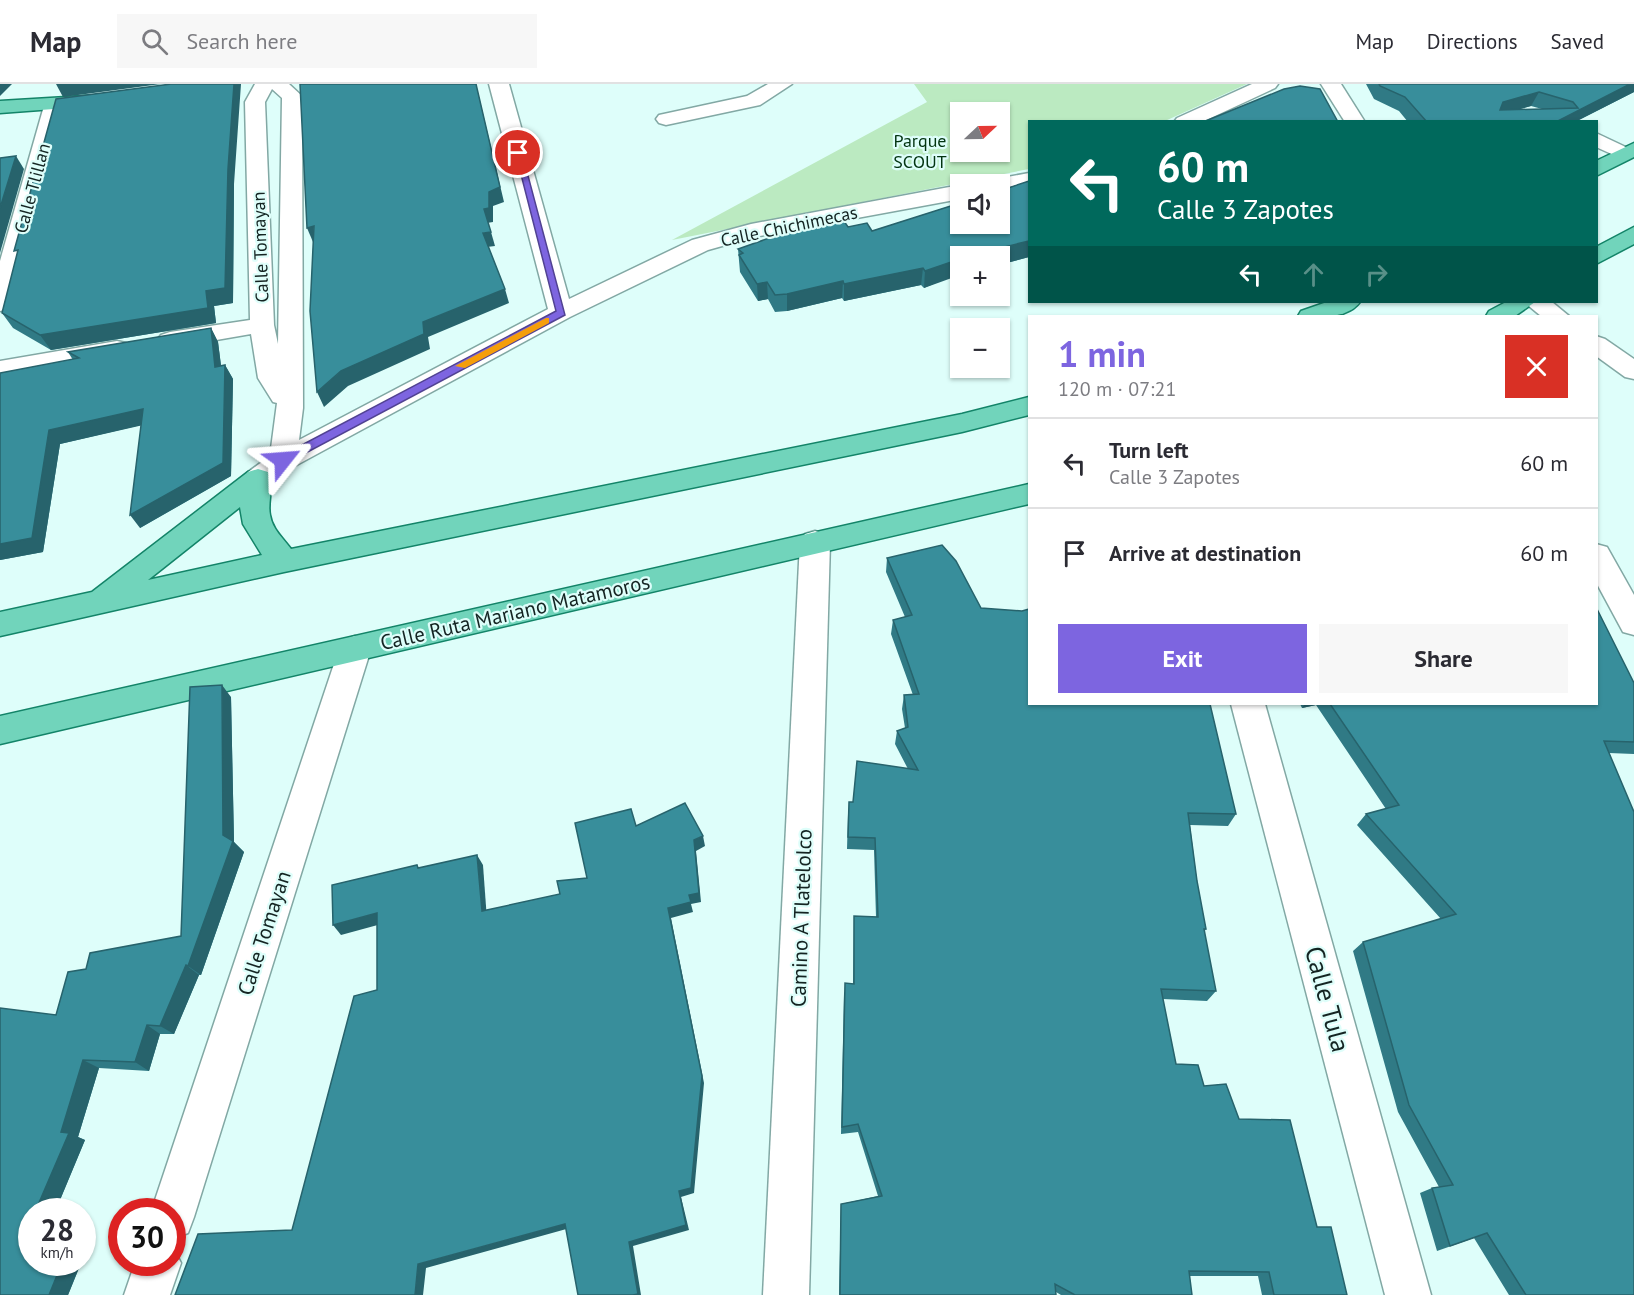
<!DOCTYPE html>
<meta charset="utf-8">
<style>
:root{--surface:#fff;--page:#f7f7f7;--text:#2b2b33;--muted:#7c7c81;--line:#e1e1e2;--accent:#7d65e0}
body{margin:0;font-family:"PT Sans",sans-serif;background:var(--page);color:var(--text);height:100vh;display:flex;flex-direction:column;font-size:22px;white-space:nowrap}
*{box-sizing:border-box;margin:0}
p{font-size:20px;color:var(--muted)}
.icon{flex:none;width:33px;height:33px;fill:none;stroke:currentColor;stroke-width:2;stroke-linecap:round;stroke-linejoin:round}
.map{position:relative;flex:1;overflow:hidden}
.side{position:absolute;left:1028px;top:231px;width:570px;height:390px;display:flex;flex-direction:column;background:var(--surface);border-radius:0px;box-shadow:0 2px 4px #0004}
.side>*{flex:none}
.banner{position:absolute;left:1028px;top:36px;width:570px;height:183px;border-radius:0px;box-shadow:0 2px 4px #0004;background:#00695c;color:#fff;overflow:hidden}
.needle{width:39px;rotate:68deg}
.buttons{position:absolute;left:950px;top:18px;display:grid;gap:12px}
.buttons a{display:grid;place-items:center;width:60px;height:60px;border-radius:0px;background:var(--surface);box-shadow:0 2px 4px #0004;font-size:30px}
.speed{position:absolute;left:18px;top:1114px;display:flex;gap:12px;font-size:30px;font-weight:700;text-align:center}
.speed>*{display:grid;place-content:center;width:78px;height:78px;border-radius:50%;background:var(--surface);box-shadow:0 2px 4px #0004;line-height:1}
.speed small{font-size:15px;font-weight:400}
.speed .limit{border:9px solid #d22;background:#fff;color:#111}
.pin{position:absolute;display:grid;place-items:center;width:51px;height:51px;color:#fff;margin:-26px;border:3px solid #fff;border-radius:50%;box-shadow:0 2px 6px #0007}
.me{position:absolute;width:66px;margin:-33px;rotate:62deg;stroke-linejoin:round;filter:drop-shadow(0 0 4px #0008)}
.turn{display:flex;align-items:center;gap:21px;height:126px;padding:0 30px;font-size:27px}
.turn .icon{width:78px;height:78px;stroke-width:2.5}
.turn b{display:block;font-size:42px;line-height:51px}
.lanes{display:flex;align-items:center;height:57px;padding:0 30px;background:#0003;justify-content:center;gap:30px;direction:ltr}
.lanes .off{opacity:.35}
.round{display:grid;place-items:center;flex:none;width:63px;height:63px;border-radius:0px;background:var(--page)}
.headline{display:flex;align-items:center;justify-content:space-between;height:102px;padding:0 30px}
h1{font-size:36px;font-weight:700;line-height:45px;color:var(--accent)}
.primary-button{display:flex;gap:12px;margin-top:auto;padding:12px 30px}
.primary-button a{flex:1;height:69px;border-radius:0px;background:var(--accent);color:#fff;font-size:24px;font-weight:700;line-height:69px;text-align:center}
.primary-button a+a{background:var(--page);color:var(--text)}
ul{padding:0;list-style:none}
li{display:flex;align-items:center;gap:18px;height:90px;padding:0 30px;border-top:2px solid var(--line)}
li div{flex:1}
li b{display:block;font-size:22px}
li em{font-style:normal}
header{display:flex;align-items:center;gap:36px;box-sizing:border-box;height:84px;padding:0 30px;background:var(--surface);border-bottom:2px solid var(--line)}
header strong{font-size:28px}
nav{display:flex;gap:33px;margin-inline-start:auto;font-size:21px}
.search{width:420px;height:54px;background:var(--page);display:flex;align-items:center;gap:15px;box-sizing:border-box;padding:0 21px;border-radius:0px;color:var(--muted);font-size:22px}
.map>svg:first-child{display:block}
.green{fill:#bbeac1;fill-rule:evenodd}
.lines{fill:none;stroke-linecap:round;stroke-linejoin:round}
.minor-casing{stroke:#82a8a4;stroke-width:3}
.major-casing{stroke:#138468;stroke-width:3}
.minor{fill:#fff;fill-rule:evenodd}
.major{fill:#71d4bb;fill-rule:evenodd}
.wall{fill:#307a85;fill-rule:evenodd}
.shaded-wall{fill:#27636c}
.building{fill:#388e9b;stroke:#27636c;stroke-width:1.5;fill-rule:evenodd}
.route{fill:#7d65e0;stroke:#514292;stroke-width:1.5}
.slow{fill:#f59e0b}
.labels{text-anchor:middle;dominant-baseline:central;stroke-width:4.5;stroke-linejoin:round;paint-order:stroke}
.far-park-label{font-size:18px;fill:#023410;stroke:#defefa}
.far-street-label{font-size:18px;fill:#142422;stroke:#defefa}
.street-label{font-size:21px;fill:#142422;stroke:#defefa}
.near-street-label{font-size:26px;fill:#142422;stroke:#defefa}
</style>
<header>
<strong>Map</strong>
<div class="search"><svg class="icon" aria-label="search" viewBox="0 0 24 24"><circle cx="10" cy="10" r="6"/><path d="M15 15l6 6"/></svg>Search here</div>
<nav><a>Map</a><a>Directions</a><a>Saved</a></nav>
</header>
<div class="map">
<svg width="1634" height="1211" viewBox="0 0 1634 1211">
<rect width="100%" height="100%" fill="#defefa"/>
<path class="green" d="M914 0H1247L1165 37 1029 38V85L672 156 927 18ZM960 28H999V68H960Z"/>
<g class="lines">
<defs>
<g id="minor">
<path d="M255 0H289L302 12 303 324 299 356 548 225 489 0H509L569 215 692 156 751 140 960 101V115L754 153 708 166 570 233 293 383C278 394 267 407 248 402L244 395 248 388 270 372 277 319 273 318 258 294 251 250 170 264 161 261 157 256 161 251 170 248 250 236 245 18ZM272 5 282 14 278 260 274 241 265 18Z"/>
<path d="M768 0H792L760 21 666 41 659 39 656 35 659 31 747 12Z"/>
<path d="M1252 0H1278L1275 4 1202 38H1174L1177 34Z"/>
<path d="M1321 0H1341L1365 38H1345Z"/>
<path d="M54 16 61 18 64 22 12 220 9 225 0 227V177L44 22 47 18Z"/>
<path d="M1596 49 1632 66 1634 72 1625 76 1596 63Z"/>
<path d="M1029 89V101L999 107V100H989L991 96Z"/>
<path d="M1524 218H1552L1569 232H1541Z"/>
<path d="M1596 252 1605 255 1634 275V295L1625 293 1596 272Z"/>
<path d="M117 257 126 259 130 265 126 271 0 293V277Z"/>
<path d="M815 447 825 450 830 458 809 1211H763L800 458 805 450Z"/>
<path d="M1596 460 1607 463 1634 511V551L1623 548 1596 498Z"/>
<path d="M355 552 366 556 371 565 194 1133 188 1149 172 1155V1128H151L339 565 344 556Z"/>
<path d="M1231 620H1265L1431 1211H1385Z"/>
<path d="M172 1162 181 1179 170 1211H124L135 1179H172Z"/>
</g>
<g id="major">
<path d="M100 11 110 17 107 21 0 29V17Z"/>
<path d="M1634 59V73L1596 92V77Z"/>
<path d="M1634 143V160L1596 180V163Z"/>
<path d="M1327 218H1360C1348 235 1316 234 1298 232L1301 227Z"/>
<path d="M1506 218H1535L1515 232H1486L1489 227Z"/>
<path d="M1029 313V331L962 348 284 488 0 552V528L92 508 248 388 258 385 268 388C275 401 267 417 270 431 272 445 283 454 291 465L962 330ZM240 423 243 440 262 471 148 496Z"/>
<path d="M1029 400V420L0 660V632Z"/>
</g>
</defs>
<use href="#minor" class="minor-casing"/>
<use href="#major" class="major-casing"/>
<use href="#minor" class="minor"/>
<use href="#major" class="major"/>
</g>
<g class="wall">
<path d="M1366 0H1634V8L1575 38H1408L1399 27 1374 15ZM1531 22 1542 25H1519Z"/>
<path d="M1029 97V173L999 181V172L924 204 921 201 844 217 842 214 787 227 775 228 768 215 758 217 740 188 738 165 848 143 872 147Z"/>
<path d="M234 100 233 219 214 222 216 239 51 266 13 244 2 229Z"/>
<path d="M211 244 218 258 221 282 225 281 233 295 231 392 140 444 141 341 60 360 43 468 0 476 73 276 68 268Z"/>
<path d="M887 474 981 524 1236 730 1228 742 1190 741 1197 797 1206 845 1204 848 1216 907 1207 917 1163 915 1176 980 1204 1002 1239 1035 1317 1143 1347 1211H1262L1258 1192H1189L1192 1211H1061L1056 1208V1211H839L841 1120 878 1112 858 1048 841 1050 844 909 853 900 854 832 876 833 874 766 847 765 848 730 853 718 908 685 895 660 897 647 905 644 902 625 904 611H913L891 550 893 536 905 533 886 488Z"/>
<path d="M1634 599V670L1609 669 1634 1211H1509L1474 1154 1437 1167 1420 1109 1432 1104 1439 1103 1398 1028 1353 867 1363 858 1441 835 1357 741 1366 730 1386 725 1316 621 1302 624 1300 620H1596Z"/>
<path d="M231 613 234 758 244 768 201 891H199L174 950H160L149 987 99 984 78 1053 85 1056 55 1128H32V1179H81L68 1211H0L56 931 86 885 181 852Z"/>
</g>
<g class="shaded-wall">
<path d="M0 0H12L0 12Z"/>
<path d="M56 0H161L63 13Z"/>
<path d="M234 0H241L234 100 233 219 214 222 216 239 51 266 40 251 206 207Z"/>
<path d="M476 0 504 118 493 122V138L487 139 484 125Z"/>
<path d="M1630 0H1634V8L1575 38H1556Z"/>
<path d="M1539 8 1531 22 1496 32 1503 18Z"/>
<path d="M16 72 24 85 0 169V124Z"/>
<path d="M314 142 313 158 307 144Z"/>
<path d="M491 148 495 162 487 163 483 149Z"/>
<path d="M1029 157V173L999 181V172H967Z"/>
<path d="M960 175V191L924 204 925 187Z"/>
<path d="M923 184 921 201 844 217V200Z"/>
<path d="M843 197 842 214 787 227V210Z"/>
<path d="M767 198 768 215 758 217 757 200Z"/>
<path d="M505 205 509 219 428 253 430 265 348 302 324 323 317 308 341 287 423 238Z"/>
<path d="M211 244 218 258 223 297 215 283Z"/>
<path d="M225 281 233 295 231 392 140 444 130 431Z"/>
<path d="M143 325 152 339 60 360 43 468 0 476V460L49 346Z"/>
<path d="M222 601 231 613 234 758 244 768 201 891 188 882 223 751Z"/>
<path d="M1305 620H1317L1316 621 1302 624Z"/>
<path d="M703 752 705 762 696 767 701 818 691 820 693 828 671 834 704 999 694 1109 681 1113 689 1146 633 1162 641 1211H633L629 1158 679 1107 668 824 689 811 694 756Z"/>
<path d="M477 771 483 781 487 836 482 827Z"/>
<path d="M377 829 385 839 341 851 333 841Z"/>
<path d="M186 881 199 891 174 950 160 942Z"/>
<path d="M147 941 160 950 149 987 135 978Z"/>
<path d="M83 976 99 984 78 1053 85 1056 55 1128H35L61 1048Z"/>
<path d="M565 1140 570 1144 426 1184 423 1211H415L418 1180Z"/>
<path d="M62 1179H81L68 1211H49Z"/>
</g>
<g class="building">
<path d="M171 0H234L228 85 225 204 206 207 208 224 40 251 2 229 18 166 14 167 56 15Z"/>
<path d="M300 0H476L500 103 489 108V124L484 125 491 148 483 149 505 205 423 238 424 250 341 287 317 308 310 227 314 142 307 144Z"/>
<path d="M1379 0H1630L1556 38H1427L1405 13 1380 2ZM1539 8 1573 18 1578 24 1500 26 1503 18Z"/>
<path d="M1300 2 1320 5 1338 38H1203L1284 5Z"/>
<path d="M16 72 0 124V74Z"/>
<path d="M1029 97V157L967 172H960V175L925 187 923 184 844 200 843 197 787 210 775 211 767 198 757 200 739 171 743 169 738 165 795 145 844 137 848 143 867 139 872 147 960 119V140H999V107Z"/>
<path d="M211 244 215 283 225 281 223 379 130 431 143 325 49 346 32 454 0 460V289L79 274 68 268Z"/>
<path d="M942 461 956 477 981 524 1022 527 1029 525V620H1210L1236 730 1188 729 1197 797 1206 845H1204L1216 907 1161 905 1176 980 1198 981 1204 1002 1226 1000 1239 1035 1290 1036 1317 1143H1331L1347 1211H1274L1269 1188 1189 1187 1192 1211H1075L1055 1200 1056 1211H840L841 1120 882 1112 858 1040 842 1043 845 899 854 900V832L878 833 875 754 848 753 849 718H853L857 677 918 686 897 647 908 643 904 611 919 610 893 536 912 531 887 474Z"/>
<path d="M1596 523 1634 599V658L1604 657 1634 728V1211H1526L1487 1149 1450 1162 1432 1104 1453 1101 1409 1021 1363 858 1456 830 1366 730 1399 721 1330 620H1596Z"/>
<path d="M222 601 223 751 233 757 188 882 186 881 160 942 147 941 135 978 83 976 61 1048 69 1049 35 1128H32V1179H62L49 1211H0V924L56 931 68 888 86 885 90 869 181 852 190 603Z"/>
<path d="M685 719 703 752 694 756 699 809 689 811 691 818 668 824 702 992 691 1104 679 1107 686 1141 629 1158 638 1210 633 1211H578L565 1140 418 1180 415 1211H175L198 1150 292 1146 354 912 377 906V829L333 841 332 801 417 781 418 784 477 771 482 827 560 810 557 797 587 794 575 739 631 725 636 742Z"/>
</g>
<path class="route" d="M515 67 522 69 565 231 287 379H279V373L556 227Z"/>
<path class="slow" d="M546 234H549V239L465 284 455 282Z"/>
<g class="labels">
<g class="far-park-label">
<text x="920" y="56">Parque<tspan x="920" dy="21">SCOUT</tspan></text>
</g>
<g class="far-street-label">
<text transform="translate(32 104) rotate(-75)">Calle Tlillan</text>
<text transform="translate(789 142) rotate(-12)">Calle Chichimecas</text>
<text transform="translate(260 163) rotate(-92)">Calle Tomayan</text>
</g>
<g class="street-label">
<text transform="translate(515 528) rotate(-13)">Calle Ruta Mariano Matamoros</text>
<text transform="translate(801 834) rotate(-88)">Camino A Tlatelolco</text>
<text transform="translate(264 849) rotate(-72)">Calle Tomayan</text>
</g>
<g class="near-street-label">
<text transform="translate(1328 915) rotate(75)">Calle Tula</text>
</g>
</g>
</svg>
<div class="buttons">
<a><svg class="needle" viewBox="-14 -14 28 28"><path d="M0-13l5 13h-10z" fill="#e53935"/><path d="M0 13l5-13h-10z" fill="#7c7c81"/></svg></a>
<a><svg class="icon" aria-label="sound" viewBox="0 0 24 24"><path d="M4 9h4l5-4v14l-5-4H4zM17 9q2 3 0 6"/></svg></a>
<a>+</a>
<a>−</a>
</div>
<div class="speed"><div>28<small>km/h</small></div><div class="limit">30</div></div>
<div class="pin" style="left:518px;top:69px;background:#d93025"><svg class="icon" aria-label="arrive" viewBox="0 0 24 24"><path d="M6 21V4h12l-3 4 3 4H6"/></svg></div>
<svg class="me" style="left:283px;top:376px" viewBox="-20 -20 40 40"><path d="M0-17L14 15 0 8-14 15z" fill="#7d65e0" stroke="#fff" stroke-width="4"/></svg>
<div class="banner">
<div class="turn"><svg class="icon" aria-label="left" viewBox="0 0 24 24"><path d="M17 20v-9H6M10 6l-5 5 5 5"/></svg><div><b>60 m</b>Calle 3 Zapotes</div></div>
<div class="lanes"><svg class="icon" aria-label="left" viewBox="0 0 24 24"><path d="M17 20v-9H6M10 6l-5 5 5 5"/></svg><svg class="icon off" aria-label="ahead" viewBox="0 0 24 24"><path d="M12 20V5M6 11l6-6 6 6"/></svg><svg class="icon off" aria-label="right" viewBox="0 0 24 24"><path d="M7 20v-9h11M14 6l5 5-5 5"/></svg></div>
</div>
<section class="side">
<div class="headline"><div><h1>1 min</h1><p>120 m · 07:21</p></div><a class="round" style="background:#d93025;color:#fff"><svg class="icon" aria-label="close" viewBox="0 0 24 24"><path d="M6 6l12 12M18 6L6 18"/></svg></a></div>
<ul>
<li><svg class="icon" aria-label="left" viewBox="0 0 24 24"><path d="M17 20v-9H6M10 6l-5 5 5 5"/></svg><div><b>Turn left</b><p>Calle 3 Zapotes</p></div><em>60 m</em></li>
<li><svg class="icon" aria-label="arrive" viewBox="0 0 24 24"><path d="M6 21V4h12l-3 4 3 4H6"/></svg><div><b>Arrive at destination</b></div><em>60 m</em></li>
</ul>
<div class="primary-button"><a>Exit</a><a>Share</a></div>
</section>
</div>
